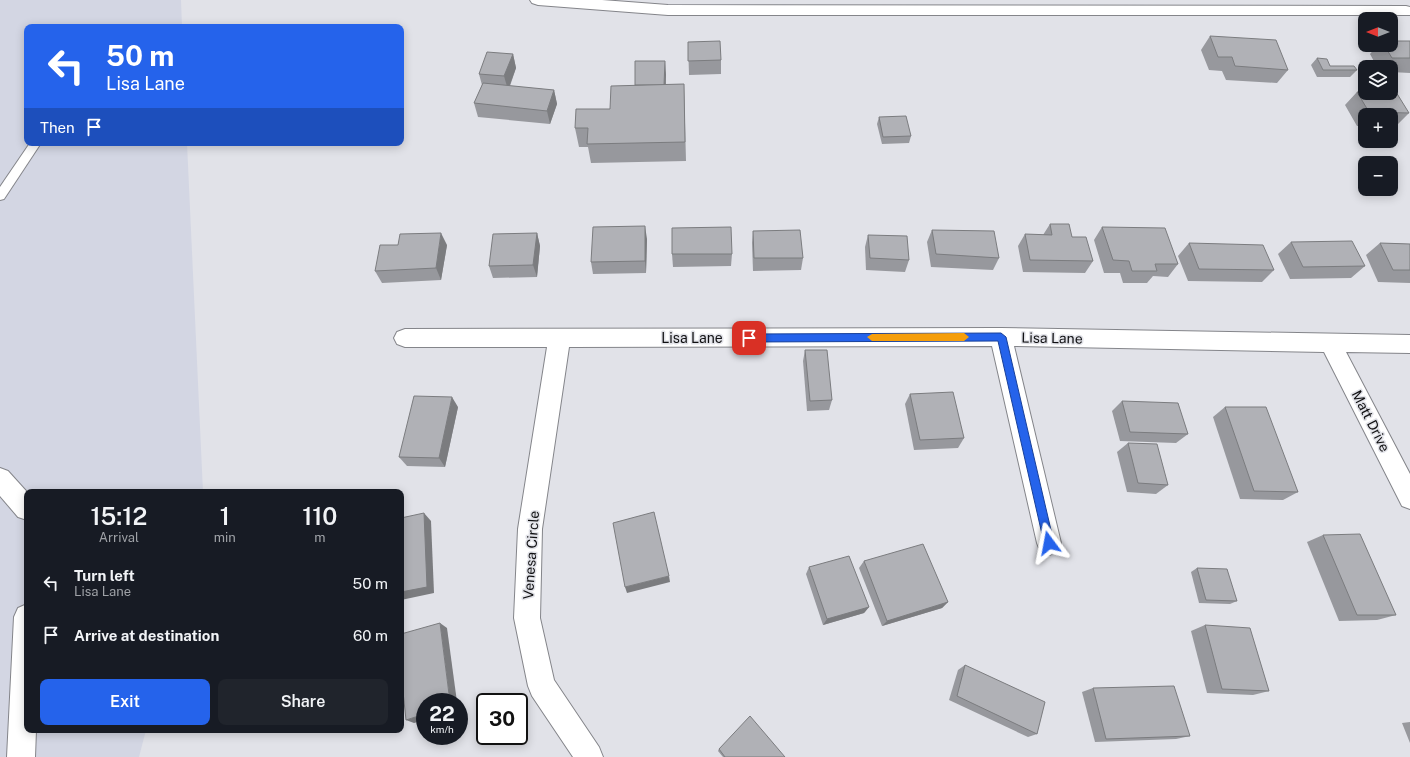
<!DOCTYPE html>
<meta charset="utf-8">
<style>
:root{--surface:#171b24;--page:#20242c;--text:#f1f3f6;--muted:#9ea1a6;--accent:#2563eb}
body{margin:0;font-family:"Public Sans",sans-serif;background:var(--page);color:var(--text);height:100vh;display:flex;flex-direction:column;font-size:15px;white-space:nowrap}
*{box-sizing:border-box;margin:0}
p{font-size:13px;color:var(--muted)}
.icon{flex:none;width:22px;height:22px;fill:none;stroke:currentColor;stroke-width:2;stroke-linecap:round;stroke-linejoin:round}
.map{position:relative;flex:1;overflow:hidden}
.drawer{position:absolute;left:24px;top:489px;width:380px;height:244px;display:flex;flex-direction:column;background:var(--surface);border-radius:8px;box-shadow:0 2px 10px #0003}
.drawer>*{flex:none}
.hud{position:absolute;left:24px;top:24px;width:380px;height:122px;border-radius:8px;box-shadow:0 2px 10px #0003;background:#2563eb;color:#fff;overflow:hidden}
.needle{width:26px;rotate:270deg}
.controls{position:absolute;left:1358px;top:12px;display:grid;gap:8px}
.controls a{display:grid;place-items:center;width:40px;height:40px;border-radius:8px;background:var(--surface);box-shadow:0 2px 10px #0003;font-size:20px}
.speed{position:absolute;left:416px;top:693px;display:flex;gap:8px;font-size:20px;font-weight:700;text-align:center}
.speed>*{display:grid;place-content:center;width:52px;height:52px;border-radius:50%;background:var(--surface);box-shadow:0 2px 10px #0003;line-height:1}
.speed small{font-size:10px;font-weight:400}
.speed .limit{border:2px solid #111;border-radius:6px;background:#fff;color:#111}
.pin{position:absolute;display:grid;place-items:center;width:34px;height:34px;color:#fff;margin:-17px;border-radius:8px;box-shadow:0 2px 6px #0006}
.me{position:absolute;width:44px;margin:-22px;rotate:347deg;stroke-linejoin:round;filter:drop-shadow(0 0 3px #0008)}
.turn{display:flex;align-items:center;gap:14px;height:84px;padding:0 16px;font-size:18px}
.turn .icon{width:52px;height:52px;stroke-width:2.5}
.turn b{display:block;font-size:28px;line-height:34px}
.then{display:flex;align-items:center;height:38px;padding:0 16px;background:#0003;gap:8px;font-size:15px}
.eta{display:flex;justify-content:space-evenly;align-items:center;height:68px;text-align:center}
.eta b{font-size:24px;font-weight:600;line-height:28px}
.cta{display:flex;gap:8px;margin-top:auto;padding:8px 16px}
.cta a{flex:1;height:46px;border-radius:8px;background:var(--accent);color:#fff;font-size:16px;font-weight:600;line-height:46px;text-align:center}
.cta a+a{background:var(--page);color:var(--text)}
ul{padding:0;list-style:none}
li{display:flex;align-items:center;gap:12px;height:52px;padding:0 16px}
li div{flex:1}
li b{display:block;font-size:15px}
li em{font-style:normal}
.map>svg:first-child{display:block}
.built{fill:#d3d6e3}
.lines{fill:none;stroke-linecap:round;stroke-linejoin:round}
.service-casing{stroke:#84858a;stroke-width:2}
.minor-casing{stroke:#84858a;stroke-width:2}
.service{fill:#fff;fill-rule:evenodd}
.minor{fill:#fff;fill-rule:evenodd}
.wall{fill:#97989d}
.shaded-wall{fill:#7b7c7f}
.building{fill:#b0b1b6;stroke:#7b7c7f}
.route{fill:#2563eb;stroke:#184099}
.slow{fill:#f59e0b}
.labels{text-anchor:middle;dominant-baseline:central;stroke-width:3;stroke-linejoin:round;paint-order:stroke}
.street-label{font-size:14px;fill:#101012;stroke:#e1e2e8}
</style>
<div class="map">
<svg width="1410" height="757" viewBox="0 0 1410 757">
<rect width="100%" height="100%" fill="#e1e2e8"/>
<path class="built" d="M0 0H181L182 27H27V143H187L203 492H27V730H146L139 757H0Z"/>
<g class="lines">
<defs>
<path id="service" d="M30 143H41L4 199 0 200V187Z"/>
<g id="minor">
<path d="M530 0H602L668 5 1406 6 1410 7V15H668L538 5 532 3Z"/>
<path d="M1001 328 1410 335V353L1346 352 1410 474V509L1402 506 1324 352 1014 346 1061 543 1058 551 1049 555 1040 551 1037 543 992 346 569 347 542 529 540 618 554 680 599 747 603 757H573L532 696 528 686 514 618 518 529 547 347H405L397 344 394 338 397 332 405 329Z"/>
<path d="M0 468 8 471 27 492V520L18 517 0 496Z"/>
<path d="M27 604V730H36L35 757H7L14 617 18 608Z"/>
</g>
</defs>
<use href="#service" class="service-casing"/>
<use href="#minor" class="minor-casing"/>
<use href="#service" class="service"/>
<use href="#minor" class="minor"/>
</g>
<g class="wall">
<path d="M1210 36 1288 70 1277 83 1226 80 1222 71 1209 70 1201 50Z"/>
<path d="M1410 41V73L1391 72V67H1377L1370 54 1378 45H1391Z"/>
<path d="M688 42 721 60V74L689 75Z"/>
<path d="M513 54 516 68 510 86 554 90 557 104 550 124 478 117 474 103 482 85 479 74Z"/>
<path d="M1317 58 1330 66 1357 70 1350 77H1317L1311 65Z"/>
<path d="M665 61 666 85 684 84 686 161 591 163 588 147H579L575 128 610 109 635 85Z"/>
<path d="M1357 92 1409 113 1396 126H1391V115H1365V126H1357L1345 105Z"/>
<path d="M879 117 911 136 909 143 882 144 877 124Z"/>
<path d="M1050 224 1072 237 1093 261 1085 273 1023 272 1018 246 1025 234 1043 235Z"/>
<path d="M1102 227 1178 264 1168 277 1153 276 1147 283H1123L1120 273H1104L1094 240Z"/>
<path d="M932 230 999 258 993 270 931 267 927 242Z"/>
<path d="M753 231 803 258 801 270 753 271 752 243Z"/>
<path d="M537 233 540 246 537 277 493 278 489 266Z"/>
<path d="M868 235 909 260 905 272 866 270 865 247Z"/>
<path d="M647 239 646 273 593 274 591 262Z"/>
<path d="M1291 242 1365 266 1351 278 1290 279 1278 254Z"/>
<path d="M1189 243 1274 270 1262 282 1188 281 1178 256Z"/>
<path d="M1380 243 1410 244V283L1378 282 1366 255Z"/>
<path d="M447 245 441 280 382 283 375 271Z"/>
<path d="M672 254H732L731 266 673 267Z"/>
<path d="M805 350 832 400 829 410 807 411 803 361Z"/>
<path d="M910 394 964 438 958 448 914 450 905 404Z"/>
<path d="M1122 401 1188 434 1176 443 1120 441 1112 411Z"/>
<path d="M458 407 445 467 407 466 399 457Z"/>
<path d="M1225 407 1298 492 1283 500 1240 499 1213 417Z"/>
<path d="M1128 443 1168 485 1156 494 1127 492 1117 452Z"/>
<path d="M1323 535 1396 615 1377 620 1339 621 1307 542Z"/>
<path d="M864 561 948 602 942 608 882 626 859 568Z"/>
<path d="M809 567 869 607 864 613 823 625 806 574Z"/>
<path d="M1197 568 1237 601 1230 604 1199 603 1191 572Z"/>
<path d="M1205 625 1269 691 1253 695 1207 693 1191 631Z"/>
<path d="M965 665 1037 734 1028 737 949 700 958 670Z"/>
<path d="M1093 688 1190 736 1176 739 1095 742 1082 692Z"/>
<path d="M1410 722V743L1402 723Z"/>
<path d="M719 749 785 757H723L718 751Z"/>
</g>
<g class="shaded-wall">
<path d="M513 54 516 68 508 90 504 76Z"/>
<path d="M665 61 666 75 665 99 664 86Z"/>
<path d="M554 90 557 104 550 124 547 111Z"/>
<path d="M645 226 647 239 646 273 645 261Z"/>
<path d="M441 233 447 245 441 280 436 268Z"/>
<path d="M537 233 540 246 537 277 533 265Z"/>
<path d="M452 397 458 407 445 467 439 458Z"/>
<path d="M424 513 431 521 434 593 401 600V592Z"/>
<path d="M669 576 670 582 627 593 625 587Z"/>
<path d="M948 602 942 608 882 626 887 621Z"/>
<path d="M869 607 864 613 823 625 827 619Z"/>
<path d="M440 623 447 628 457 702H450Z"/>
<path d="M425 714V720L414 723 406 720Z"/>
</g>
<g class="building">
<path d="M1210 36 1276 40 1288 70 1235 66 1232 57H1218Z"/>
<path d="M720 41 721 60 688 61V42Z"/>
<path d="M1391 41H1410V58H1392L1384 45H1391Z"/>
<path d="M487 52 513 54 504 76 479 74Z"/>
<path d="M1317 58 1327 59 1330 66H1354L1357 70H1323Z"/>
<path d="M635 61H665L664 85H635Z"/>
<path d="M483 83 554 90 547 111 474 103Z"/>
<path d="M684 84 685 142 587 144 588 128H575L576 109H610L611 86Z"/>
<path d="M1357 92H1365V93H1391V92H1396L1409 113 1369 112Z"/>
<path d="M906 116 911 136 883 137 879 117Z"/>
<path d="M1050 224H1069L1072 237H1086L1093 261 1030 260 1025 234 1052 235Z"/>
<path d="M645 226V261L591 262 593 227Z"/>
<path d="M731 227 732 254H672V228Z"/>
<path d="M1102 227 1165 228 1178 264H1155L1157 271H1132L1129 261 1113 260Z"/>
<path d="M800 230 803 258H754L753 231Z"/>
<path d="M932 230 994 231 999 258 936 254Z"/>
<path d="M441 233 436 268 375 271 380 245H398L400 234Z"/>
<path d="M537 233 533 265 489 266 493 234Z"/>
<path d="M868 235 907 236 909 260 870 258Z"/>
<path d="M1352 241 1365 266 1303 267 1291 242Z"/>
<path d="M1189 243 1263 245 1274 270 1199 269Z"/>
<path d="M1380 243 1410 244V270H1393Z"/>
<path d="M805 350H827L832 400 810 401Z"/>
<path d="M953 392 964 438 920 440 910 394Z"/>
<path d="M414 396 452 397 439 458 399 457Z"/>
<path d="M1122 401 1178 403 1188 434 1130 432Z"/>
<path d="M1225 407H1266L1298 492 1254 491Z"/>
<path d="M1128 443 1157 444 1168 485 1138 483Z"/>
<path d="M654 512 669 576 625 587 613 523Z"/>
<path d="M424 513 427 587 401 592V518Z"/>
<path d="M1360 534 1396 615H1357L1323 535Z"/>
<path d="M923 544 948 602 887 621 864 561Z"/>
<path d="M849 556 869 607 827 619 809 567Z"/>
<path d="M1197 568 1227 569 1237 601 1206 600Z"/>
<path d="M440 623 450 702H425V714L406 720 401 673V634Z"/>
<path d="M1205 625 1250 628 1269 691 1222 689Z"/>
<path d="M965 665 1045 702 1037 734 957 696Z"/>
<path d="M1174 686 1190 736 1106 739 1093 688Z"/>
<path d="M750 716 785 757H725L719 749Z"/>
</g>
<path class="route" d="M1001 333 1006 337 1054 543 1053 546 1049 548 1045 546 1044 543 998 341 749 342 744 338 749 334Z"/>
<path class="slow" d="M964 333 969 337 964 341H872L867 337 872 334Z"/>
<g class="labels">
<g class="street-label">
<text x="692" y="338">Lisa Lane</text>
<text transform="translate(1052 338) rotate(1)">Lisa Lane</text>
<text transform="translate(1371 421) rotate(63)">Matt Drive</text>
<text transform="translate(531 555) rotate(-86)">Venesa Circle</text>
</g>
</g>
</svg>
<div class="controls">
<a><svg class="needle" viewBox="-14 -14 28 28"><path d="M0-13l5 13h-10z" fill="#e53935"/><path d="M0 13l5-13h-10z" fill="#9ea1a6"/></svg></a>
<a><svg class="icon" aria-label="layers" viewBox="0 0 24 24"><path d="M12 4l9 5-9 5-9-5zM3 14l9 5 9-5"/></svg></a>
<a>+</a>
<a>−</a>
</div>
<div class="speed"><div>22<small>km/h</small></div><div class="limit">30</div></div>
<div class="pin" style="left:749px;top:338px;background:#d93025"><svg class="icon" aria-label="arrive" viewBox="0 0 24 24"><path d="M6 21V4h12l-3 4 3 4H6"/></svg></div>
<svg class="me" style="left:1049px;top:543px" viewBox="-20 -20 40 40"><path d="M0-17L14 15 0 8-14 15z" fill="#2563eb" stroke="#fff" stroke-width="4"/></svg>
<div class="hud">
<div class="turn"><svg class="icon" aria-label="left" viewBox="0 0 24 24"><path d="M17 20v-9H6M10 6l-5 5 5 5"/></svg><div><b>50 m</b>Lisa Lane</div></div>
<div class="then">Then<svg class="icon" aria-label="arrive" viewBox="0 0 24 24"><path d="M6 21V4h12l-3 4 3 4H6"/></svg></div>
</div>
<section class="drawer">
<div class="eta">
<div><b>15:12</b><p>Arrival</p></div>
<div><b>1</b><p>min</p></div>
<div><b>110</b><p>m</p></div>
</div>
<ul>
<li><svg class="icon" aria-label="left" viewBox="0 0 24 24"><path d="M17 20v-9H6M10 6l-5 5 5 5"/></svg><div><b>Turn left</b><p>Lisa Lane</p></div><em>50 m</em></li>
<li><svg class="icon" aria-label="arrive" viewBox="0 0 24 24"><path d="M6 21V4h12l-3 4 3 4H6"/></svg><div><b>Arrive at destination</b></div><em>60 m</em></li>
</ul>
<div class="cta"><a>Exit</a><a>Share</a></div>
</section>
</div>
